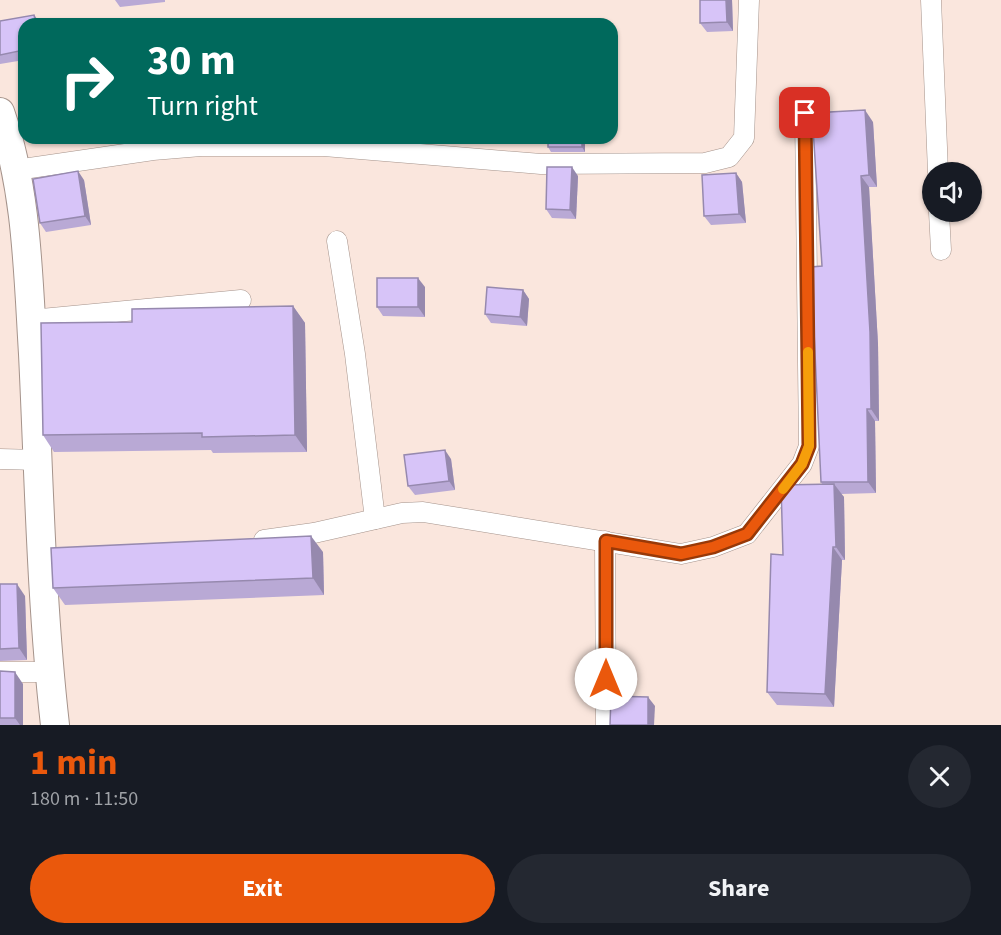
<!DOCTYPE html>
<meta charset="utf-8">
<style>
:root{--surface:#171b24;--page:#242831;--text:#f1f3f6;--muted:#9ea1a6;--accent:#ea580c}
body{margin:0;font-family:"Source Sans 3",sans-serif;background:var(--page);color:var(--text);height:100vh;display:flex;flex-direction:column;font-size:22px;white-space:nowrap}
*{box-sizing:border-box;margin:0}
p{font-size:20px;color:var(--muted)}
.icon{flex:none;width:33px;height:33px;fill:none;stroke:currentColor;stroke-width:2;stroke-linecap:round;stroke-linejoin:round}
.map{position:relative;height:725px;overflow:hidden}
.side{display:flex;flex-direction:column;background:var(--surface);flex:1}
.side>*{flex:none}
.guide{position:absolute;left:18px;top:18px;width:600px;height:126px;border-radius:18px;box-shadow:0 2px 4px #0004;background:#00695c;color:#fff;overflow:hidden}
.controls{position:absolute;left:922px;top:162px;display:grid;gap:12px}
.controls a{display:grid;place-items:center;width:60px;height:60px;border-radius:50%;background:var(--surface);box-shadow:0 2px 4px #0004;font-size:30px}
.pin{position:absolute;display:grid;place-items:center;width:51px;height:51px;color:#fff;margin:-26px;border-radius:12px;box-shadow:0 3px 9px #0006}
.me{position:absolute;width:66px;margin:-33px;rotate:0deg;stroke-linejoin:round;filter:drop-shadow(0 0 4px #0008)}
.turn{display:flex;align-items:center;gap:21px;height:126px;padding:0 30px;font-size:27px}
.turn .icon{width:78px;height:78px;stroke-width:2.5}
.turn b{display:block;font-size:42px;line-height:51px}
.round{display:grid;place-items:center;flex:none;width:63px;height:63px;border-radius:32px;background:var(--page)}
.summary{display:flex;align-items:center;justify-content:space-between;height:102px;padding:0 30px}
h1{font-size:36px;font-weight:700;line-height:45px;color:var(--accent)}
.cta{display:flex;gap:12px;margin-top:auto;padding:12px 30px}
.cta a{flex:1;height:69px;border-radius:36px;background:var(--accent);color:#fff;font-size:24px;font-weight:700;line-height:69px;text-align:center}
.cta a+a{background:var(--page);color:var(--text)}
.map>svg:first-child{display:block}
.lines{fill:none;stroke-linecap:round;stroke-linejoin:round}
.street-casing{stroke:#a5938b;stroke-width:21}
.secondary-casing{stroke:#a5938b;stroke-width:30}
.street{stroke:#fff;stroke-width:20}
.secondary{stroke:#fff;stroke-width:28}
.wall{fill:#b9a9d5}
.shaded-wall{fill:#9689ae}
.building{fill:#d7c4f8;stroke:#9689ae;stroke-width:1.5}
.route-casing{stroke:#983908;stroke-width:15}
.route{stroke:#ea580c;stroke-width:10}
.slow{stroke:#f59e0b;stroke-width:10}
</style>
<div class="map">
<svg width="1001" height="725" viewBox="0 0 1001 725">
<rect width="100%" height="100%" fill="#fae6dd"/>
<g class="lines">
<defs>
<g id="street">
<path d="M931 0 938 172"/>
<path d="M16 170 153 150 201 146H324L541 164 705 163 729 157 744 138 749 0"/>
<path d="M939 212 941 250"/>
<path d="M337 241 355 354 375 519"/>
<path d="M31 320 241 300"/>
<path d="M0 459 38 460"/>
<path d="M264 540 314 533 402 513 423 512 681 554 713 547 747 534 802 464 809 446 805 113"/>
<path d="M605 541 606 725"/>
<path d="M0 672H49"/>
</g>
<path id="secondary" d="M0 112C27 189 28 273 33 354 39 478 41 602 55 725"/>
</defs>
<use href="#street" class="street-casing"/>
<use href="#secondary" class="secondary-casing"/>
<use href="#street" class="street"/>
<use href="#secondary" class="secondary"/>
</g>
<g class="wall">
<path d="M115 0H165V2L120 7Z"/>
<path d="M732 0 733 31 707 32 700 23Z"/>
<path d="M34 15 40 23 24 24V60L0 64V21Z"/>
<path d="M873 122 877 187H869L878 344 879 421H875L876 493 841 494 844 497 845 560H842L834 707 777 705 767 692 783 555 822 484 821 482 822 266Z"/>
<path d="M585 139V152H551L548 147Z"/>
<path d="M736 173 742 182 746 223 711 225 704 216Z"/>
<path d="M578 176 576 219 552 218 546 209Z"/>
<path d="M84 180 91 225 46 232 40 223Z"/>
<path d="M425 287V317L383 316 377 307Z"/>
<path d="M523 290 529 299 527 326 491 323 485 314Z"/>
<path d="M293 306 305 323 307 452 213 453 211 450 54 452 43 435 132 322Z"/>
<path d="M451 459 455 490 415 495 408 486Z"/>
<path d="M323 552 324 595 65 605 53 588Z"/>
<path d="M0 584 25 596 27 660 0 661Z"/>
<path d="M0 671 23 684V725H0Z"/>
</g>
<g class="shaded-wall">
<path d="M726 0H732L733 31 727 22Z"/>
<path d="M34 15 40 23V24H36Z"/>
<path d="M865 110 873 122 877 187 869 175Z"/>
<path d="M582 138H585V152L582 147Z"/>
<path d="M572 167 578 176 576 219 570 210Z"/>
<path d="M78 171 84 180 91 225 85 216Z"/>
<path d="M736 173 742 182 746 223 739 214Z"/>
<path d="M861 176 869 187 878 344 879 421 871 409Z"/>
<path d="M418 278 425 287V317L418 307Z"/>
<path d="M523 290 529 299 527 326 520 317Z"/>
<path d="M293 306 305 323 307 452 295 435Z"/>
<path d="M867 409 875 421 876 493 868 482Z"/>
<path d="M445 450 451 459 455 490 449 481Z"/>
<path d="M834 484 844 497 845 560 836 547Z"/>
<path d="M311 536 323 552 324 595 313 578Z"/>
<path d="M833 547 842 560 834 707 825 694Z"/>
<path d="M17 584 25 596 27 660 19 648Z"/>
<path d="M15 672 23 684V725H20L15 718Z"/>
<path d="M648 697 655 706 654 725H648Z"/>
</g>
<g class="building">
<path d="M700 0H726L727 22 700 23Z"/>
<path d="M34 15 36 24H24V50L0 55V21Z"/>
<path d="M865 110 869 175 861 176 870 332 871 409H867L868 482H821L811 267 822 266 812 113Z"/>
<rect x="548" y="138" width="34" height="9"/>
<path d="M547 167H572L570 210 546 209Z"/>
<path d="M78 171 85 216 40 223 33 179Z"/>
<path d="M736 173 739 214 704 216 702 175Z"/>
<rect x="377" y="278" width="41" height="29"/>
<path d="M487 287 523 290 520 317 485 314Z"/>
<path d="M293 306 295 435 202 437V433L43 435 41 323 132 322V309Z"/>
<path d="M445 450 449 481 408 486 404 455Z"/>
<path d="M834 484 836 547H833L825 694 767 692 771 554 783 555 781 485Z"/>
<path d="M311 536 313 578 53 588 51 548Z"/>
<path d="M0 584H17L19 648 0 649Z"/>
<path d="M0 671 15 672V718H0Z"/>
<path d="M611 696 648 697V725H610Z"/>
</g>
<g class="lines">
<defs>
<path id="route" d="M606 679V541L681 554 713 547 747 534 802 464 809 446 805 113"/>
</defs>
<use href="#route" class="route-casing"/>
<use href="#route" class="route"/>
<path class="slow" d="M783 489 802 464 809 446 808 352"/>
</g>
</svg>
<div class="controls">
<a><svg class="icon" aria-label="sound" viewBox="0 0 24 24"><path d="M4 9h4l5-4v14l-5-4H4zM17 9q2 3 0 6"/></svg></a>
</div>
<div class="pin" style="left:805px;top:113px;background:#d93025"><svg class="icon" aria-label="arrive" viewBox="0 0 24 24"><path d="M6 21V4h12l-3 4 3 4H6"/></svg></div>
<svg class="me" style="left:606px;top:679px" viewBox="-20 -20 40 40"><circle r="19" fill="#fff"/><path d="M0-13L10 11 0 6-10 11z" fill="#ea580c"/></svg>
<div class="guide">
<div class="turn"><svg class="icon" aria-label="right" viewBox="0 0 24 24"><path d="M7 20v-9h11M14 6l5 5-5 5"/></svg><div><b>30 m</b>Turn right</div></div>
</div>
</div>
<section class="side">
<div class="summary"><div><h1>1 min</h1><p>180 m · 11:50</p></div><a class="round"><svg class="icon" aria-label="close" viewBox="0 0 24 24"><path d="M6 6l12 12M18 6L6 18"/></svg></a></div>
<div class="cta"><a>Exit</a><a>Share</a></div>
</section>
